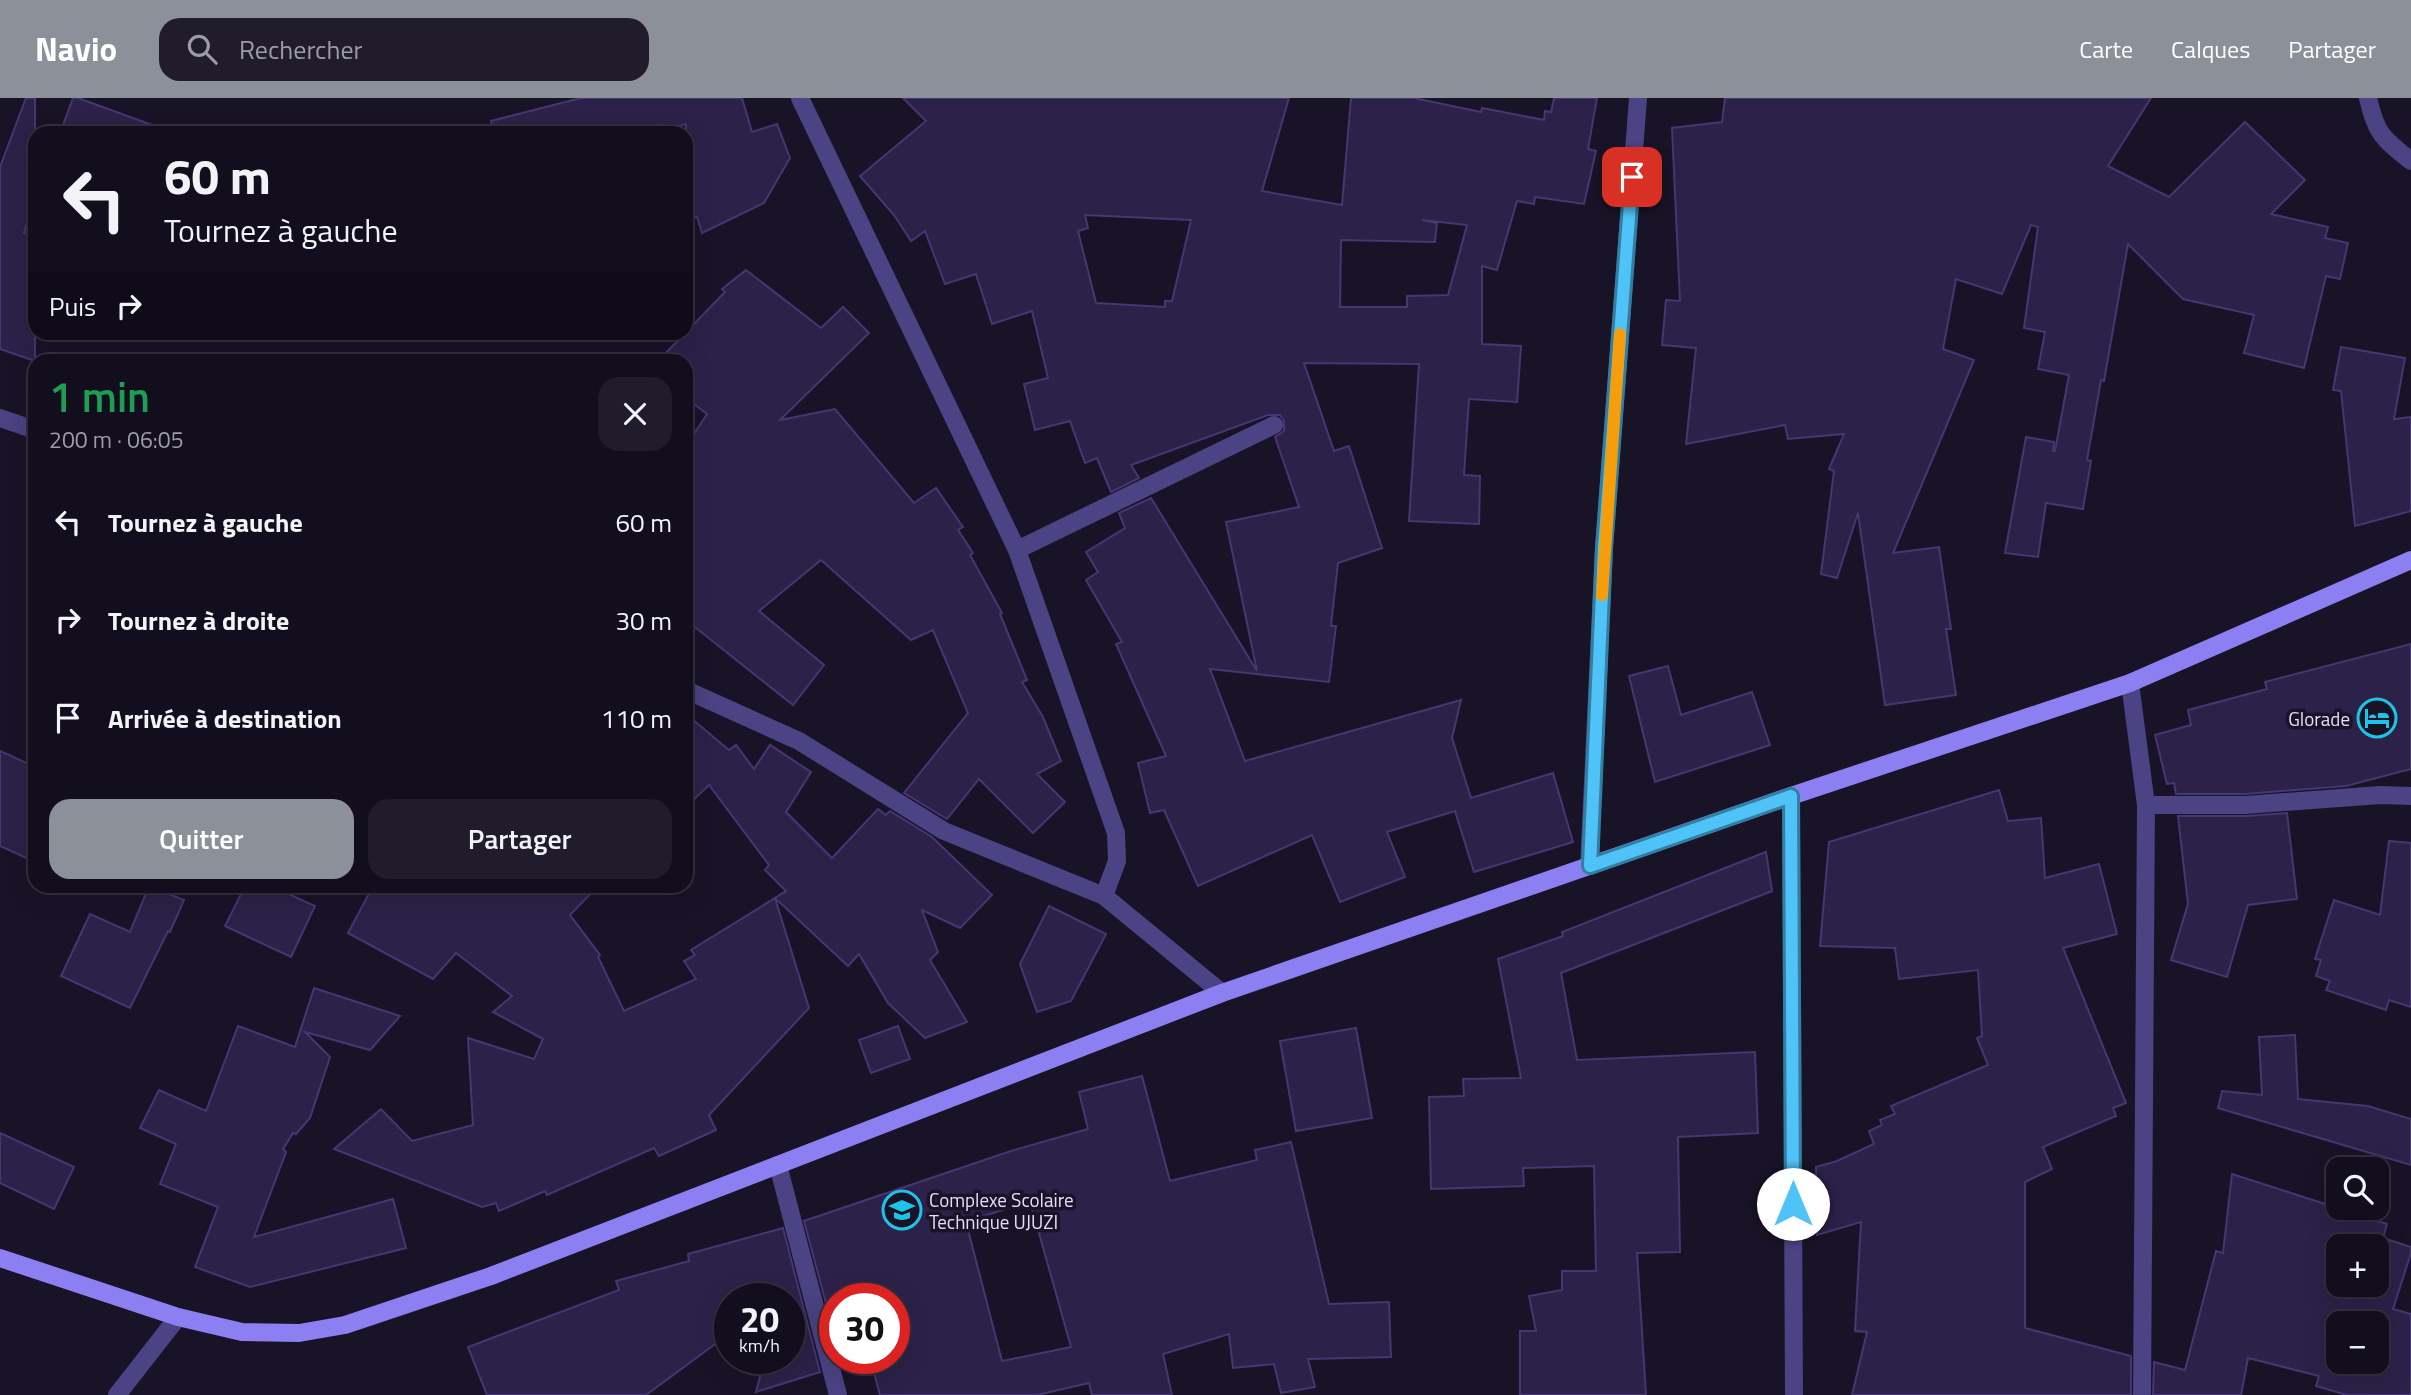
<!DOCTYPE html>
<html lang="fr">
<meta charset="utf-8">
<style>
:root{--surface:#130e1e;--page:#201c2b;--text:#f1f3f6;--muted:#9d9ca4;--line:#322e3c;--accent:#8c9099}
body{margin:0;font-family:"Titillium Web",sans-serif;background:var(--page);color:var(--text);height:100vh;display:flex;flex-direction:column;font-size:26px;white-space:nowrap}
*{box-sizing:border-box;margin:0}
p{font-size:23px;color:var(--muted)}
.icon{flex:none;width:38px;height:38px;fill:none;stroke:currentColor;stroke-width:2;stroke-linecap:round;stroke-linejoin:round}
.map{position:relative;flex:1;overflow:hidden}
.panel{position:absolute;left:28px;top:256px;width:665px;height:539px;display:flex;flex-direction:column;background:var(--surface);border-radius:21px;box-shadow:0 7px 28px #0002,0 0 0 2px var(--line)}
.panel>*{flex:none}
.top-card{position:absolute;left:28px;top:28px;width:665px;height:214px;border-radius:21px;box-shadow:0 7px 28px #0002,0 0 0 2px var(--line);background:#130e1e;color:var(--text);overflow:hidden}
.controls{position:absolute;left:2326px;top:1059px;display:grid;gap:14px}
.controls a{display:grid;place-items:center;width:63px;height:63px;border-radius:14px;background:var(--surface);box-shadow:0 7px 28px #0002,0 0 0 2px var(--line);font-size:35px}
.speed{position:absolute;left:714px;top:1185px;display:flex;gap:14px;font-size:35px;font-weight:700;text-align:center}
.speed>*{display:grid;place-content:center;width:91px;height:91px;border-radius:50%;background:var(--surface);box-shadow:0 7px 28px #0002,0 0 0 2px var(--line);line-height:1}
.speed small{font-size:18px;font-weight:400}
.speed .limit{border:10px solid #d22;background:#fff;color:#111}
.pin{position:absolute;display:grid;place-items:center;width:60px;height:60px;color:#fff;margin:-30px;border-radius:14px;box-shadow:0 4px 10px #0006}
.me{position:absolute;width:77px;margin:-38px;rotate:0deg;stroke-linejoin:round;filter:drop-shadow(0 0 5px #0008)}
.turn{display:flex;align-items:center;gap:24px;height:147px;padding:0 21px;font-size:32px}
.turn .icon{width:91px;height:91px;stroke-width:2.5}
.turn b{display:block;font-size:49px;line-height:60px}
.then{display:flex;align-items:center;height:66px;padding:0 21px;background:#0003;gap:14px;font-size:26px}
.round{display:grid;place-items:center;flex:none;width:74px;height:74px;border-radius:21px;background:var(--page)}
.overview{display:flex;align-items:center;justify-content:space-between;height:119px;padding:0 21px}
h1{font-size:42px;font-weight:600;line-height:52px;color:#1e9e55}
.action{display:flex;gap:14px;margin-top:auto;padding:14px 21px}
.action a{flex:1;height:80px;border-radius:21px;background:var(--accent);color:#fff;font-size:28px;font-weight:600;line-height:80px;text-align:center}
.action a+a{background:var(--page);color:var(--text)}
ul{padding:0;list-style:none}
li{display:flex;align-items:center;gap:21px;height:98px;padding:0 21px}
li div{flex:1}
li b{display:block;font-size:26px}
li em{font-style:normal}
header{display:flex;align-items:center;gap:42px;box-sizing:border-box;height:98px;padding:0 35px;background:var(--accent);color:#fff}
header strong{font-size:33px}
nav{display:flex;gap:38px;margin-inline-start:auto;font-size:24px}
.search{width:490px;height:63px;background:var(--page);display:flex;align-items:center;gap:18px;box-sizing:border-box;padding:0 24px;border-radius:21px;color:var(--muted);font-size:26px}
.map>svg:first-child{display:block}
.building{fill:#2c2148;stroke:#463671;stroke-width:2;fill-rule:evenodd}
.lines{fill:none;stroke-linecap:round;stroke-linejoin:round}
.lane{stroke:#4b4383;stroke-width:18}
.street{stroke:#4b4383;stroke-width:18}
.secondary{stroke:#8b7ff2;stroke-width:18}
.route-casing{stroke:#337fa1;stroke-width:18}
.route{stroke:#4fc3f7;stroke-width:12}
.slow{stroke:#f59e0b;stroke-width:12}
.labels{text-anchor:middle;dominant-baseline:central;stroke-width:7;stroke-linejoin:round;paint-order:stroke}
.poi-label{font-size:19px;fill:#e4defc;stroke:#191328;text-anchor:end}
</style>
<header>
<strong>Navio</strong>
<div class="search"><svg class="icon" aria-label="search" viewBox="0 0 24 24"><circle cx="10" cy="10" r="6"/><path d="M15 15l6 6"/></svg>Rechercher</div>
<nav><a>Carte</a><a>Calques</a><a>Partager</a></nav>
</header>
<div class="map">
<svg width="2411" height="1297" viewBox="0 0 2411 1297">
<rect width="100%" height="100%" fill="#191328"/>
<g class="building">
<path d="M26 0H35V99L24 135 35 137V263L0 251V69Z"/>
<path d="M73 0H78L163 31 162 35H60Z"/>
<path d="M581 0H742L752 34 777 26 790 60 764 105 702 135 697 119 686 122V26L654 35H493L491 23Z"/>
<path d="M903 0H1289L1262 93 1342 107 1351 0H1414L1481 14 1482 10 1544 22 1545 13 1551 14 1554 0H1597L1588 51 1596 53 1584 106 1535 99 1534 106 1517 103 1497 172 1482 168V246L1521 248 1517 304 1469 301 1464 377 1480 378 1479 426 1409 423 1419 266 1304 265 1334 353 1349 348 1382 450 1338 465 1331 528H1336L1329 584 1210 571 1245 663 1461 602 1452 640 1471 700 1553 675 1573 744 1474 774 1455 713 1387 734 1405 779 1340 804 1312 737 1198 788 1164 712 1150 715 1138 665 1166 658 1116 546 1122 544 1086 482 1098 474 1086 454 1125 430 1119 415 1151 400 1257 573 1226 424 1299 409 1275 339 1284 333V323L1280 317H1268L1131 367 1139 380 1111 394 1097 360 1085 365 1070 323 1035 332 1024 286 1048 280 1032 213 992 226 976 176 945 186 925 133 911 143 894 117 860 78 926 23ZM1085 117 1191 122 1172 203H1165V209L1096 205 1078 133 1088 130ZM1422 122 1467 127 1448 197 1407 198V209H1340L1341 142 1435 144 1437 125Z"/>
<path d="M1725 0H2151L2108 68 2169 99 2245 24 2305 82 2271 116 2328 129 2325 140 2348 145 2340 181 2326 178 2304 270 2244 255 2254 217 2183 201 2128 146 2104 283 2101 282 2087 362 2091 363 2083 411 2046 405 2038 459 2005 455 2026 339 2054 344 2053 353H2055L2069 277 2038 271 2045 234 2024 230 2038 129 2031 127 2002 196 1956 181 1943 251 1974 262 1893 455 1939 449 1951 531H1946L1956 597 1885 607 1858 415 1837 480 1821 476 1834 373 1829 371 1844 336 1788 341 1785 327 1686 346 1696 250 1662 247 1666 202 1680 203 1672 30 1722 24Z"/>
<path d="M746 172 821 230 843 209 869 235 780 322 835 311 914 405 936 390 963 429 958 432 973 455 970 457 1002 515 1000 516 1027 582 1022 584 1043 619 1061 663 1037 676 1065 704 1033 735 979 681 947 721 904 695 968 615 933 532 911 542 821 462 759 513 824 567 793 607 686 522V348L707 316 686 300V262H659L725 194 722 191Z"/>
<path d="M2341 249 2405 260 2394 321 2411 319V413L2355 428 2341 293 2333 292Z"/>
<path d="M2411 546V671L2346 688 2245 696H2176L2174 685 2167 686 2155 637 2191 627 2188 612 2267 591 2265 584Z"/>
<path d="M1668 568 1681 617 1752 594 1770 647 1655 684 1629 578Z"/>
<path d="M686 616 729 652 736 647 754 671 770 647 811 674 786 714 832 760 878 711 886 717 890 713 932 739 992 797 960 830 922 812 938 854 930 862 967 924 925 940 888 905 859 856 848 868 775 800 786 793 765 772 769 767 709 687 686 709Z"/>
<path d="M0 653 35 669V764L0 748Z"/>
<path d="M1999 692 2008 723 2041 720 2045 780 2099 766 2117 836 2063 850 2126 1005 2113 1010 2116 1018 2043 1049 2052 1071 2025 1084V1230L2131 1258V1297H1852L1867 1234 1855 1233 1861 1124 1817 1137 1816 1069 1837 1063 1874 1046 1869 1033 1882 1027 1880 1022 1895 1016 1891 1008 1988 967 1977 940 1982 938 1978 872 1899 881 1895 850 1820 848 1829 744Z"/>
<path d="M2287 715 2297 801 2248 807 2227 879 2171 862 2188 806 2178 718H2246Z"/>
<path d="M2389 743 2411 745V909L2389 902 2386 912 2326 892 2330 883 2316 878 2321 862 2315 861 2334 802 2380 817Z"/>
<path d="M1766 754 1772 793 1561 875 1577 962 1755 954 1758 1035 1678 1039 1680 1154 1637 1155 1646 1297H1520V1233H1536L1529 1198 1562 1192V1173H1596L1594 1068 1523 1070 1524 1088 1431 1091 1429 999 1464 998 1463 981 1521 980 1498 861 1563 838 1562 834Z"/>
<path d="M149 788 184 802 170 834 168 833 130 910 61 878 90 816 130 834Z"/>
<path d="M245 788H271L315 808 291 859 225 828Z"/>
<path d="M373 788H598L570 817 600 857 598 859 624 913 696 881 684 863 695 857 691 852 775 800 809 910 709 1017 716 1032 659 1058 654 1050 547 1097 545 1093 499 1113 496 1105 482 1109 334 1051 381 1011 412 1043 473 1027 468 940 534 961 543 941 493 914 512 898 456 855 433 881 348 835Z"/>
<path d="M1049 808 1106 836 1071 903 1037 914 1020 866Z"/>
<path d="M314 890 400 918 370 952 305 934 330 959 310 1020 296 1036 293 1035 283 1051 286 1054 254 1139 393 1101 406 1150 250 1189 195 1169 218 1109 160 1086 176 1046 140 1030 159 992 206 1013 238 928 295 949Z"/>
<path d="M898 928 910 961 871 975 859 942Z"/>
<path d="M1356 930 1372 1020 1296 1033 1280 943Z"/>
<path d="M2295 937 2298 1001 2368 1008 2411 1021V1067L2218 1010 2222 993 2262 997 2259 939Z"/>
<path d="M1142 978 1170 1083 1257 1062 1255 1052 1291 1044 1329 1206 1389 1204 1391 1259 1308 1261 1315 1289 1281 1295 1274 1266 1233 1270 1229 1236 1163 1256 1172 1297H1092L1089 1285 1037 1297H880L870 1260H894V1200H835V1239L804 1123 1011 1053 1088 1031 1079 994ZM1030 1103 1071 1249 1002 1263 966 1124Z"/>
<path d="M0 1035 74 1069 54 1111 0 1085Z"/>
<path d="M2232 1076 2387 1126 2383 1140 2411 1149V1155L2393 1211 2411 1216V1297H2347L2316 1288 2319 1278 2248 1260 2241 1297H2153L2154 1264 2185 1272 2216 1153 2223 1155ZM2338 1148H2376V1186H2338ZM2338 1225H2376V1264H2338Z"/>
<path d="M783 1130 820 1274 756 1294 765 1260H789V1200H781L782 1196 777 1200H730V1235L646 1297H487L468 1249 619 1192 616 1183 689 1163 688 1156Z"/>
</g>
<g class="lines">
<path class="lane" d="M1017 452 1274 327"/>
<g class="street">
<path d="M800 0 1017 452 1116 735 1117 763 1104 798"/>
<path d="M2368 0C2376 36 2383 41 2411 63"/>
<path d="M0 320 35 332"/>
<path d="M2130 585 2146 707 2142 1297"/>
<path d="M686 592 799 643 944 733 1104 798 1222 895"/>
<path d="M1791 698 1794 1297"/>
<path d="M2146 707H2245L2380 697 2411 698"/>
<path d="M1589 768 1604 450 1638 0"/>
<path d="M778 1067 838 1297"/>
<path d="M117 1297 178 1219"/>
</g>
<path class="secondary" d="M0 1160 178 1219 242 1234 299 1235 345 1227 491 1178 1222 895 1791 698 2130 585 2411 462"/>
</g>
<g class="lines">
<defs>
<path id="route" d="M1632 79 1604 450 1590 768 1791 698 1793 1106"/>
</defs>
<use href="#route" class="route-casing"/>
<use href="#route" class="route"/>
<path class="slow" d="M1602 497 1620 236"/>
</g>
<defs>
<symbol id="hotel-ring" viewBox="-11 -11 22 22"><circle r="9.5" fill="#191328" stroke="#1ec4e8" stroke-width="1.5"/><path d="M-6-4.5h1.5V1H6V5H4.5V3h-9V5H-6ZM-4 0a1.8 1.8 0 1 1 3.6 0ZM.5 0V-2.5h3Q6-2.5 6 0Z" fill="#1ec4e8"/></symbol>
<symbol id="school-ring" viewBox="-11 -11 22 22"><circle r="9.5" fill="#191328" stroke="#1ec4e8" stroke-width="1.5"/><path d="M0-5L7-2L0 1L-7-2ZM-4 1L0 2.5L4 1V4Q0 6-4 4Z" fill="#1ec4e8"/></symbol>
</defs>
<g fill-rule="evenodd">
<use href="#hotel-ring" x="2355" y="598" width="44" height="44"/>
<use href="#school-ring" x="880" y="1090" width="44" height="44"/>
</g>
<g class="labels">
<g class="poi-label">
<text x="2350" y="620">Glorade</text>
<text x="929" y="1101" text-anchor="start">Complexe Scolaire<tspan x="929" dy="22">Technique UJUZI</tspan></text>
</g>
</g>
</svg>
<div class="controls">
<a><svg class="icon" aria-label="search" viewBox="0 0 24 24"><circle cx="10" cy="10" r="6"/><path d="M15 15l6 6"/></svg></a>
<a>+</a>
<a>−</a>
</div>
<div class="speed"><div>20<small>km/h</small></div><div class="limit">30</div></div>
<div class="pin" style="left:1632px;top:79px;background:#d93025"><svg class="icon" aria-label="arrive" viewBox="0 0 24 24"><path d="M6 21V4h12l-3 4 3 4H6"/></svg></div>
<svg class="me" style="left:1793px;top:1106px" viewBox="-20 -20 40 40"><circle r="19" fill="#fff"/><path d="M0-13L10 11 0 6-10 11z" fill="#4fc3f7"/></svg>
<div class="top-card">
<div class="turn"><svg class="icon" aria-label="left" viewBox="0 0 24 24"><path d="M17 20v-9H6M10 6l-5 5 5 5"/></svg><div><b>60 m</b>Tournez à gauche</div></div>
<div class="then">Puis<svg class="icon" aria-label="right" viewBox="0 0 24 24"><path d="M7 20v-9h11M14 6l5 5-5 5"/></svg></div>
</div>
<section class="panel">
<div class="overview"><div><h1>1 min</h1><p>200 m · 06:05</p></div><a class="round"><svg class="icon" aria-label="close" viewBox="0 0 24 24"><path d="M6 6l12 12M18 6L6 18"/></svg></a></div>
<ul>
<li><svg class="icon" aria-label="left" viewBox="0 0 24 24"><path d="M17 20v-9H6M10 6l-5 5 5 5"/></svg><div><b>Tournez à gauche</b></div><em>60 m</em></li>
<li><svg class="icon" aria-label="right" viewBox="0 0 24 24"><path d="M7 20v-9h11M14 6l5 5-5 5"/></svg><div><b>Tournez à droite</b></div><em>30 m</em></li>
<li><svg class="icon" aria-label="arrive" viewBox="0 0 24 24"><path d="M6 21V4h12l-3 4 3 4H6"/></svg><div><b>Arrivée à destination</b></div><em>110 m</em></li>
</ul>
<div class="action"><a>Quitter</a><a>Partager</a></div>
</section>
</div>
